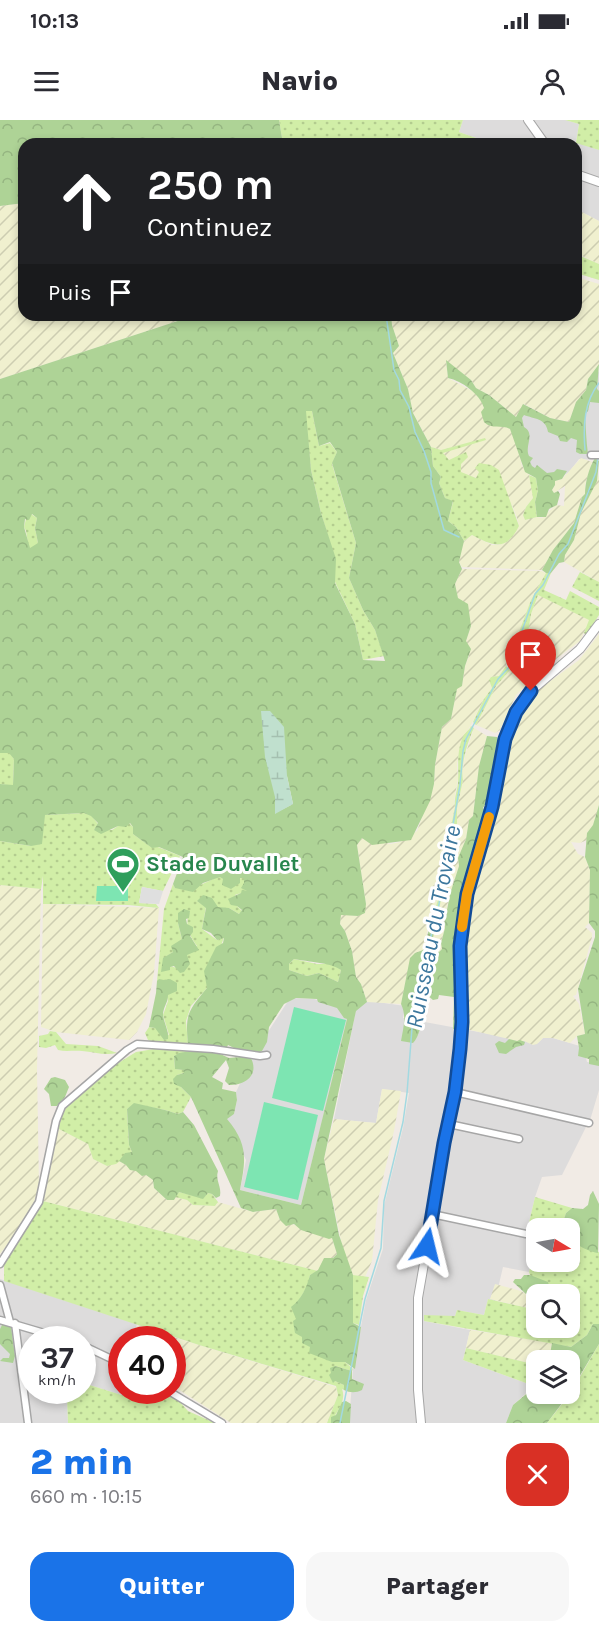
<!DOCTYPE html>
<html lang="fr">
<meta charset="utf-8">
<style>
:root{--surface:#fff;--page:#f7f7f7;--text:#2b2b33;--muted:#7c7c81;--accent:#1a73e8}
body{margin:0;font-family:Karla,sans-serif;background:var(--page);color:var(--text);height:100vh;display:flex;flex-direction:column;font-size:22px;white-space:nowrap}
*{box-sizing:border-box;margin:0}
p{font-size:20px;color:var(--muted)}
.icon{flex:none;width:33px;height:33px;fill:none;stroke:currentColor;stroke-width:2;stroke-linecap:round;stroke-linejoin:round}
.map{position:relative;height:1303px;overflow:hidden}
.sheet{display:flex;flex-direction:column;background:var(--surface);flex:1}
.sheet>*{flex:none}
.top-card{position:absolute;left:18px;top:18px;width:564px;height:183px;border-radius:18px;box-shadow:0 3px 9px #0003;background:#202124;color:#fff;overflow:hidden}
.needle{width:39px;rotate:100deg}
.controls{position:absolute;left:526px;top:1098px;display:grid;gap:12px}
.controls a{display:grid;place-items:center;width:54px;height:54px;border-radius:12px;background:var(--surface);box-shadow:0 3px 9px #0003;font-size:30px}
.speed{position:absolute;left:18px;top:1206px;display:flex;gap:12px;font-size:30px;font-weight:700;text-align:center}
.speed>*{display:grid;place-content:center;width:78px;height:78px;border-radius:50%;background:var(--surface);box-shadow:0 3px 9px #0003;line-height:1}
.speed small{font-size:15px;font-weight:400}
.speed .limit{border:9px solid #d22;background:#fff;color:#111}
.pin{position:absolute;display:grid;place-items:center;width:51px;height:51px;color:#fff;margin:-62px -26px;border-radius:50% 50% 50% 0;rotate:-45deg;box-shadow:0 0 6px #0007}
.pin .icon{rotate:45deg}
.me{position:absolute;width:66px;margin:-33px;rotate:10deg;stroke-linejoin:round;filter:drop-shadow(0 0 4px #0008)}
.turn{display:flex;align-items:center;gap:21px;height:126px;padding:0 30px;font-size:27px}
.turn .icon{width:78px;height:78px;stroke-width:2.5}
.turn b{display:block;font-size:42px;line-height:51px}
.then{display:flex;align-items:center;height:57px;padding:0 30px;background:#0003;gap:12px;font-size:22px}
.round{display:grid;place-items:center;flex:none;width:63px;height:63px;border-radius:18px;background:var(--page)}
.overview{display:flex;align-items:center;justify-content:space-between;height:102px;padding:0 30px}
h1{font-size:36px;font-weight:800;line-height:45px;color:var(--accent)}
.cta{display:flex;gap:12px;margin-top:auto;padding:12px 30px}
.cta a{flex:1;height:69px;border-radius:18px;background:var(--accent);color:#fff;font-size:24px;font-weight:800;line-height:69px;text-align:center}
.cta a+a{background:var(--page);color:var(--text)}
.status{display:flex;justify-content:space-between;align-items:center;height:42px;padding:0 30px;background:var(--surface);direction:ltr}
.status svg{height:16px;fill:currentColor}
header{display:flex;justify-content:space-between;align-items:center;height:78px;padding:0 30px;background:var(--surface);font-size:27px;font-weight:800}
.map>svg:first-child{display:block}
.residential{fill:#dddcdc}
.farmland{fill:url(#farmland-furrows)}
.grass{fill:url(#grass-dots);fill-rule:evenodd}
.forest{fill:url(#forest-crowns);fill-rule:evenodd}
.wetland{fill:url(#wetland-marsh)}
.pitch{fill:#7de5b2}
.parking{fill:#dfdfdf}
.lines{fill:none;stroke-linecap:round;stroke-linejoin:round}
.stream{stroke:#a2d9e1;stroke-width:1.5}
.minor-casing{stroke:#a6a6a6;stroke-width:9}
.tertiary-casing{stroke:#a6a6a6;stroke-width:10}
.minor{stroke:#fff;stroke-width:6}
.tertiary{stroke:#fff;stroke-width:8}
.route-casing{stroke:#114b97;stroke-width:15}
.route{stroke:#1a73e8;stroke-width:10}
.slow{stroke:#f59e0b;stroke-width:10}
.labels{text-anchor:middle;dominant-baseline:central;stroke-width:6;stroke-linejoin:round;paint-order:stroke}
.leisure-label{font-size:22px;font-weight:bold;fill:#27864d;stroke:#fff;text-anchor:start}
.water-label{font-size:24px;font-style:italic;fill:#3c779d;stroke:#fff}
</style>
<div class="status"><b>10:13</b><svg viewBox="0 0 49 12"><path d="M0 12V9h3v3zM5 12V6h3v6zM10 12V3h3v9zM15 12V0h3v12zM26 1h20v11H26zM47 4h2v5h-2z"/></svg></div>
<header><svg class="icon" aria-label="menu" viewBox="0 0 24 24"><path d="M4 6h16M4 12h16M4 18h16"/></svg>Navio<svg class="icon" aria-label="person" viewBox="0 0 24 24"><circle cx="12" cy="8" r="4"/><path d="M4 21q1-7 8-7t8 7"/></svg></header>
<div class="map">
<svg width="599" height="1303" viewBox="0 0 599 1303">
<defs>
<pattern id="farmland-furrows" width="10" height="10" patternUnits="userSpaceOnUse" patternTransform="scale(1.5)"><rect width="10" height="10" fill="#f0f0cf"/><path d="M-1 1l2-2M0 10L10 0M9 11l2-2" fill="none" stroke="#cdcdb1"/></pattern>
<pattern id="grass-dots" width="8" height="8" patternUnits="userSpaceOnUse" patternTransform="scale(1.5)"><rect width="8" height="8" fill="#d1eea7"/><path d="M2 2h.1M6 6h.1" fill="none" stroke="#b3cc8f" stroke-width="1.8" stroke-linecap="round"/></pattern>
<pattern id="forest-crowns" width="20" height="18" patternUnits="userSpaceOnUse" patternTransform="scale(1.5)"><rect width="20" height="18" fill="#aed396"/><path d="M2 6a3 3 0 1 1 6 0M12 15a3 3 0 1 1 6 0" fill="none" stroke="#95b581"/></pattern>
<pattern id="wetland-marsh" width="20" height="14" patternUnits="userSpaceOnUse" patternTransform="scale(1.5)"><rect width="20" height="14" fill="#c0e0ce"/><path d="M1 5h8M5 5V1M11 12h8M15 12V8" fill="none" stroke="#a5c0b0"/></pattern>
</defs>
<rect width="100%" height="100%" fill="#f1ebe5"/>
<g class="residential">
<path d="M463 0H565L579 4 576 22 599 30V101L576 89V24H485L482 20 459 12Z"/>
<path d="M599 251V340L579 339 569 352 555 361 529 353 516 297 523 284 550 298 569 302Z"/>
<path d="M290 878 314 879 350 889 301 1085 240 1070 246 1040 226 998 234 994 237 980 236 972 255 932Z"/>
<path d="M363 880 405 886 403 898 538 923 543 918H553L583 927 587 942 599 944V970L591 997 562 1055 542 1057 535 1077 528 1107 532 1110 531 1116 537 1118V1121L529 1152 503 1147 495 1181 488 1179 484 1195 457 1190 455 1196H424V1201L470 1210 463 1240 534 1266 513 1285 506 1303H349L353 1249 366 1180 383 1129 384 1086 403 1008 409 973 382 969 376 1003 334 999 356 890Z"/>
<path d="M0 1159 137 1204 132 1219 122 1220V1270L146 1271 141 1281 83 1263 82 1220H32V1270L70 1271 67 1278 68 1303H0Z"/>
</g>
<g class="farmland">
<path d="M24 83V195H196L0 259V86Z"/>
<path d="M576 89 599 101V144L576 133Z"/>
<path d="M576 157 599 164V244L588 259 586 270 576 282 569 302 550 298 524 284 516 297 489 275 476 268 471 260 446 241 448 258 474 272 482 282 484 288 499 306H505L510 309 517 324 522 346 529 355 533 372V378L526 387 523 395 525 400 537 397 542 398 556 385 564 386 565 366 554 373 552 370 555 365V361L562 359 581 338 592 342 585 365V374L582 377 574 403 553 430 542 450 462 447 459 442 462 423 472 415 492 425H499L507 421 519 406 517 398 512 385 479 352 477 358 461 353V344L449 340 444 336 443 332 486 319 441 330 431 327 413 292 408 269 393 232 399 226 392 205 391 195H576Z"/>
<path d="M599 355V462L564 442 565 435 574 420 581 393Z"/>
<path d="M462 449 541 451 546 453 531 480 515 523V531L507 541 506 546 499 556 491 557 489 560 492 568 484 579 460 626 457 645 458 659 454 680 455 687 443 746 438 759 439 777 427 812 425 825 423 830 415 833 407 855 401 884 367 882 361 864 356 857 352 831 345 811 340 804 341 794 358 796 366 784 357 725 362 718 391 724 400 722 417 711 434 664 435 645 442 607 451 599 457 568 462 566 465 546 469 536 466 521 471 506 458 479 455 464Z"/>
<path d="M538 474 590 500 580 521 544 548 516 575 500 610 495 613 476 605 496 566 510 550H514L520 541V531L526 525 531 494Z"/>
<path d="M599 514V685L593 706 587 713V720L580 723 571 722 578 734 585 737 590 750 589 803 585 807 592 813V817L576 875 573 876 579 884 585 914 577 916 570 923 553 918H543L537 924 533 925 524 921H517L466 909 463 835 471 776 494 693 497 691 510 615 516 600 534 573 579 540Z"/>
<path d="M474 608 487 616 479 646 473 696 469 700 466 719 458 738 459 746 450 774 443 803 445 808 441 822 442 829 439 832 433 830 431 827 447 749 451 739 452 721 457 706V688L463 660 462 656 465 636Z"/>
<path d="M0 765 41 769 37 950 39 1066 33 1085 15 1115 0 1134Z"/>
<path d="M43 784 159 788 154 853 146 894 137 912 129 920 56 912 41 907Z"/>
<path d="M382 969 401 971 394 1011 378 1080 372 1141 365 1157 353 1155 343 1130 324 1039 334 999 376 1003Z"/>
<path d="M57 1008 88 1024 93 1039 107 1046 119 1041 146 1055 153 1060 154 1068 167 1080H173L175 1077 187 1080 193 1085 215 1086 218 1082 253 1092 276 1089 280 1100 332 1118 337 1134 318 1151 43 1081 51 1044Z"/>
<path d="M495 1164 521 1171 527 1175 526 1182 528 1188 490 1179Z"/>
<path d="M137 1206 336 1267 338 1275 327 1303H231L173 1266 172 1220H132Z"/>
<path d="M470 1210 552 1223 549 1240H537V1245L466 1228Z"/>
</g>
<g class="grass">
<path d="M279 0H463L459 12 482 20 485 24H283Z"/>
<path d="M565 0H599V30L576 23 579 4Z"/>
<path d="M576 134 599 144V160L576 153Z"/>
<path d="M305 291H312L319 326 330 323 337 332 332 344 356 423 349 458 363 490 375 510 384 536 363 540 355 504 335 462V439L321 393 311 350Z"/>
<path d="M485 318 486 320 443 333 449 340 466 332 468 337 461 344V352L476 358 479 352 475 348 479 343 491 345 499 350 519 406C506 432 493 426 472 415L464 421 456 407 448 401 453 382 445 378 439 363 441 357 433 346 431 327 441 330Z"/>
<path d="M529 355 536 358 538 371 535 382 537 397 525 400 523 395 526 387 533 378Z"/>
<path d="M31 394 37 398 35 408 38 423 42 420 57 429 52 436 29 429 26 411 24 407 26 399Z"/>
<path d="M580 452 599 462V481L572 467Z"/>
<path d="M546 453H551L544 470 566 480 570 471 599 487V495L586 515 584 513 589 500 538 475 531 494 526 525 520 531H515V523L531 480Z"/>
<path d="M506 546 510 550 496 566 476 605 473 602 484 579 492 568 489 560 491 557 499 556Z"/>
<path d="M471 606 474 608C468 620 460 647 463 660L457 688V706L452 721 451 739 447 749 439 790 435 789 439 777 438 759 443 746 455 687C454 678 457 672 458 663 459 648 456 632 463 617 465 612 469 611 471 606Z"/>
<path d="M0 633H10L14 639 13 666 0 664Z"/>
<path d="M84 693 91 695 98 704 94 710H112L118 706 129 703 133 707V714L151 727H158L180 736 163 771 142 767 139 783 156 784 159 788 128 785 43 784V756L41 769 0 765V721L31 726 44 695Z"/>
<path d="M220 756 223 759 244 758 247 771 235 775 237 786 242 791 239 794 229 788 223 789 197 781 206 787 202 809 217 820 224 817 207 868 191 886 186 901 188 924 155 923 148 920 145 913 149 907 155 908 169 915 163 895 168 881 164 860 157 861 164 789 173 764 175 768 198 766ZM190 791C184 803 189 816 197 826L188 833 177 848 170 846 167 836 173 832 182 819 178 803Z"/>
<path d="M294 839 317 844H333L341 850 338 862 319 853 307 856 289 850V844Z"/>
<path d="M50 911 56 912 66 924 98 926 117 933C105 936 94 932 82 931 74 930 66 932 58 930L55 925 46 928 39 927V916L48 914Z"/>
<path d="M154 929 189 931 174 936 175 949 184 950V953L177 955 181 967 191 977 183 992 178 994 165 990 134 984 127 989 129 1025 132 1032 116 1044 107 1046 93 1039 88 1024 57 1008 64 991 75 977 107 950 136 932Z"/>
<path d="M179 1072 203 1078 208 1073 212 1074 218 1082 215 1086 193 1085 187 1080 175 1077Z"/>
<path d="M535 1077 572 1088 566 1093 563 1102 567 1108H537V1118L531 1116 532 1110 528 1107Z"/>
<path d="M43 1081 318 1151 310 1155 308 1165 298 1182 296 1199 302 1217 310 1227 332 1242H345L353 1249 352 1251 335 1246V1261L344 1265V1270L342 1269C347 1282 335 1293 331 1303H327L338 1275 336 1266 199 1225 4 1161V1143Z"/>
<path d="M570 1113 573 1121 599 1132V1204H593L587 1215 571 1227 424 1201V1195L455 1196 457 1190 484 1195 488 1179 537 1190V1208H570V1174H548L550 1169 530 1155 529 1152 537 1121V1142H570Z"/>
<path d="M353 1155 369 1157 363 1176 359 1205 353 1203Z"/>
<path d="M599 1224V1303H547L570 1274Z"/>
<path d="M466 1228 537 1245V1265L534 1266 463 1240Z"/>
<path d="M83 1263 141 1281 146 1271H160L180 1282 188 1291 215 1303H68L67 1278 70 1271 82 1270Z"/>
</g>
<g class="forest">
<path d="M0 0H279L283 24H24V83L0 86Z"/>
<path d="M196 195H391L392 205 399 226 393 233 408 269 413 293 431 327 433 346 441 357 439 363 445 378 453 381 448 401 456 407 464 421 459 442 462 449 455 464 458 478 468 484 471 506 466 521 471 529 465 546 462 566 457 569 451 599 442 607 435 645 434 664 430 681 411 720 372 725 362 718 357 725 366 784 365 793 358 796 341 795 340 804 345 811 352 831 356 857 361 864 367 882 356 891 324 1039 339 1115 353 1155V1203L361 1207 355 1249 345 1242H332L309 1233 310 1227 302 1223V1217L295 1213 293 1201 296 1199 291 1187C301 1180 307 1167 310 1155L318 1150 324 1138H333L337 1134 332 1118 329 1119 301 1110 294 1104 286 1106 280 1100 276 1089 253 1092 241 1088 191 977 181 967 174 964 173 959 177 955 184 953 183 950 175 949 174 936 179 933 196 930 216 932 229 938 250 936C260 954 247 965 229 965L225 961 229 948 226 940 212 957 223 963 222 969 236 972 237 980 234 994 227 999C248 1024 246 1039 240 1070L301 1085 347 899 344 898 337 888 318 882 317 879 296 878 284 884 269 907 267 922 262 931 257 933 240 931 228 925 226 929 188 924C185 894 188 891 207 868L204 851 216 827 223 823 224 818 217 820 211 813 202 809 206 788 197 781 203 775 212 778 218 787 229 788 239 794 242 790 237 786 231 785 228 779 241 773 242 770 247 771 241 768 244 763V758H240V763L231 769 222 765 223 759 220 757 203 763 193 772 175 768 173 764 183 737 159 727 152 728 133 714V707L130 703 126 707 118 706 101 714 94 710 98 703 91 696 84 693 45 695 42 724 31 726 0 721V664L13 665 14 639 9 633H0V259ZM306 291H312L319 326 330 322 337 332 332 343 356 423 349 458 363 490 375 510 385 541 363 540 355 504 335 463 336 439 321 393 311 350ZM32 394 37 398 35 408 38 423 30 428 24 407 25 399 29 400ZM287 656 293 684 275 693V677ZM294 839C308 842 329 842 341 850L338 862 319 853 307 856 289 850V844Z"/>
<path d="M446 240 471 260 476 268 489 275 516 297 523 284 550 298 569 302 576 282 586 270 588 259 599 244 597 269 599 271V283L590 282 588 291 585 294C586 308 586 320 588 334H580L576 332 577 320 571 318 567 322 560 321 558 316 548 312C546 298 534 299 524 295L522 298 524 307C536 314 524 326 529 336L533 338 530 342 532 346 535 348 537 345 547 353 554 352 557 349 567 351 562 359 555 361V365L552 370 554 373 558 371 560 374 557 385 549 389 546 397H537L535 382 538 371 536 358 525 352 510 309C501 304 492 310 484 302L481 292 484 288C480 274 462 261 448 258Z"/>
<path d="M595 338 599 341 597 361 581 393 574 420 565 435 564 442 559 443 551 453H546L542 450 553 430 574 403 582 377 585 374C585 363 589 347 595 338Z"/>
<path d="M487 616 497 617 498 620C492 642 498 668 483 688L485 691 466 762 459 806 456 836 459 906 457 909H453L454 877 439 875 438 879 433 880 427 875 421 880 418 888 420 892 419 897 423 899 424 903C418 910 419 917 413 923L401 921C403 909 407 896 401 884L410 838 415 833 423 830 435 789 439 790 431 827 435 832H439L442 829 441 823 445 808 444 795 447 790 450 774 459 746 458 738 466 719 469 700 473 696 479 646Z"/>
<path d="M599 685V946L589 944V939L578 936 579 928 577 916 585 914 578 869 595 817V811L589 803 590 750 585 737 587 713 593 705Z"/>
<path d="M184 789 190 791 189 798 186 799 187 804 193 807V812L190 816 199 830 187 835 190 844 184 852 180 853 174 846 170 847V850L161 852 163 838 173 832 171 826 182 819 178 803V793Z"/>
<path d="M159 859 164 860 170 859 177 863V871L168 875C168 883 163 887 163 895 164 903 169 911 168 919L164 920 155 908 149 907 156 873 157 861Z"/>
<path d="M509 919 517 921 520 920 525 922 524 925 516 927 506 934 499 933 495 924 499 921 505 923Z"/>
<path d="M55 957 65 960 69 967 65 977 57 986H51L49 974 44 969 51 958Z"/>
<path d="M134 983 165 990 178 994 183 992 194 1005 218 1051C215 1060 222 1067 220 1076L216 1078 212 1074 208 1073 203 1079 179 1072 174 1080H167L154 1068 153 1060 146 1055 142 1056 136 1051 130 1050 126 1045 119 1041 125 1033 132 1032 129 1025 127 989Z"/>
<path d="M593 1071 599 1084 598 1133C584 1130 571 1124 570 1108H567L563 1102 566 1093 572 1088 583 1089 588 1085 590 1075Z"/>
<path d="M524 1155H530L548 1162 550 1169 548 1174H537V1190L528 1188 526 1182 527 1175 513 1162 515 1159H521Z"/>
<path d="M3 1203 11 1207 15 1236 13 1243 0 1241 3 1238H9L10 1234 0 1224V1209Z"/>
<path d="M593 1204H599V1224L570 1272V1240H549L552 1223 571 1227 587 1215Z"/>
<path d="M335 1246 352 1251V1259L364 1264 362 1270C356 1273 350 1273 344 1270V1265L335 1261 333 1263 329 1255 331 1253 330 1248Z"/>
<path d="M537 1265V1274H569L547 1303H506L513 1285Z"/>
<path d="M346 1281 351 1284 350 1303H331V1297L336 1295 342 1282Z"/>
</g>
<path class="wetland" d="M261 591H270L284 607 287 656 293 684 275 694V677L265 637Z"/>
<g class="pitch">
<path d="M97 766H128V781H96Z"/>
<path d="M294 887 346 900 323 991 272 978Z"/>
<path d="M264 982 318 995 298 1080 244 1067Z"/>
</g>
<path class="parking" d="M142 767 163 771 159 784 139 783Z"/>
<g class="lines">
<g class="stream">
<path d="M386 195 394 250 399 260 400 270 409 287 415 312 424 331 431 352V363L444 410 459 417"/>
<path d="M585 330C583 306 584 282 599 263"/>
<path d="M340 1303 365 1179 381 1128 384 1081 403 1002 407 973 414 882 423 866 429 839 427 832 439 784 460 665 463 631 466 619 498 559 511 545 517 534V525L535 474 543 465 559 434 568 424 596 352 598 337"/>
</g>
<defs>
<g id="minor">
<path d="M591 335H599"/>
<path d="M455 972 589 1003"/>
<path d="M449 1004 519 1019"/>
<path d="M432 1094 526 1114"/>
<path d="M0 1144 39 1082 56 1001 62 986 127 930 137 924 213 929 260 936 267 935"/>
<path d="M0 1165 10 1202"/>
<path d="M0 1200 68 1220"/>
<path d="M15 1203 28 1303"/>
<path d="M82 1225 122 1244"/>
<path d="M167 1270 222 1303"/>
</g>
<g id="tertiary">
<path d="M528 0 545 24"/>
<path d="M576 54 599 62"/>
<path d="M421 1303 418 1270V1178L457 955 462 911 460 826 467 774 492 687 505 619 516 592 531 571 580 529 599 504"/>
</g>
</defs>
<use href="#minor" class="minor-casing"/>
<use href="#tertiary" class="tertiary-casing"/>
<use href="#minor" class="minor"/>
<use href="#tertiary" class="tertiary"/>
</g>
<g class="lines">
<defs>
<path id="route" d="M427 1126 444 1023 455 972 460 929 462 902 460 826 467 774 492 687 505 619 516 592 531 571"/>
</defs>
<use href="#route" class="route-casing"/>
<use href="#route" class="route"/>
<path class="slow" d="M462 807 467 774 489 697"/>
</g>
<defs>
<symbol id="stadium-pin" viewBox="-11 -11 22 30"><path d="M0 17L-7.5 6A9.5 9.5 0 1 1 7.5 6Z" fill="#2e9e5b" stroke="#fff"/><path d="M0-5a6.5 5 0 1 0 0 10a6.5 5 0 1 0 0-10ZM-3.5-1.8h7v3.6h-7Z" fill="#fff"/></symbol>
</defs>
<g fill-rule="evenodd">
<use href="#stadium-pin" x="104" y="725" width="38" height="52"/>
</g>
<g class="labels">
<g class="leisure-label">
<text x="146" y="744">Stade Duvallet</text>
</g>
<g class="water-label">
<text transform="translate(433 807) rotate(-79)">Ruisseau du Trovaire</text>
</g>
</g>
</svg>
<div class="controls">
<a><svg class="needle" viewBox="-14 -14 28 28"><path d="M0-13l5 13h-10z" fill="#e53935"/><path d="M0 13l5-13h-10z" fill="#7c7c81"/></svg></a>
<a><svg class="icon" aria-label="search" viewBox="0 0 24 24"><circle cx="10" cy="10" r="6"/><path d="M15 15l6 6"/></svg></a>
<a><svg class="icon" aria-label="layers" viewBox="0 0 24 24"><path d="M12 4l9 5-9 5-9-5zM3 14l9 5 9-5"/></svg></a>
</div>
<div class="speed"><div>37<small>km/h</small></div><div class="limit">40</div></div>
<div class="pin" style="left:531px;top:571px;background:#d93025"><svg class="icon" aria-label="arrive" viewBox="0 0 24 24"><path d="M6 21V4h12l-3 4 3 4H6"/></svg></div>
<svg class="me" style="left:427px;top:1126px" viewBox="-20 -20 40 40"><path d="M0-17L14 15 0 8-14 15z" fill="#1a73e8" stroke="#fff" stroke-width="4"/></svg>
<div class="top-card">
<div class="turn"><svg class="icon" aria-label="ahead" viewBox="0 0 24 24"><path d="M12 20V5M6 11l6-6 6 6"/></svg><div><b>250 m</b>Continuez</div></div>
<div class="then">Puis<svg class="icon" aria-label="arrive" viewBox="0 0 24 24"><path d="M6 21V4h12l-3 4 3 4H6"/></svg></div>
</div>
</div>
<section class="sheet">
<div class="overview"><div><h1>2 min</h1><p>660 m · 10:15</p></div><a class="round" style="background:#d93025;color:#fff"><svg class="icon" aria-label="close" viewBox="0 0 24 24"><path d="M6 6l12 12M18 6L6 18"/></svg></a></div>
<div class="cta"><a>Quitter</a><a>Partager</a></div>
</section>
